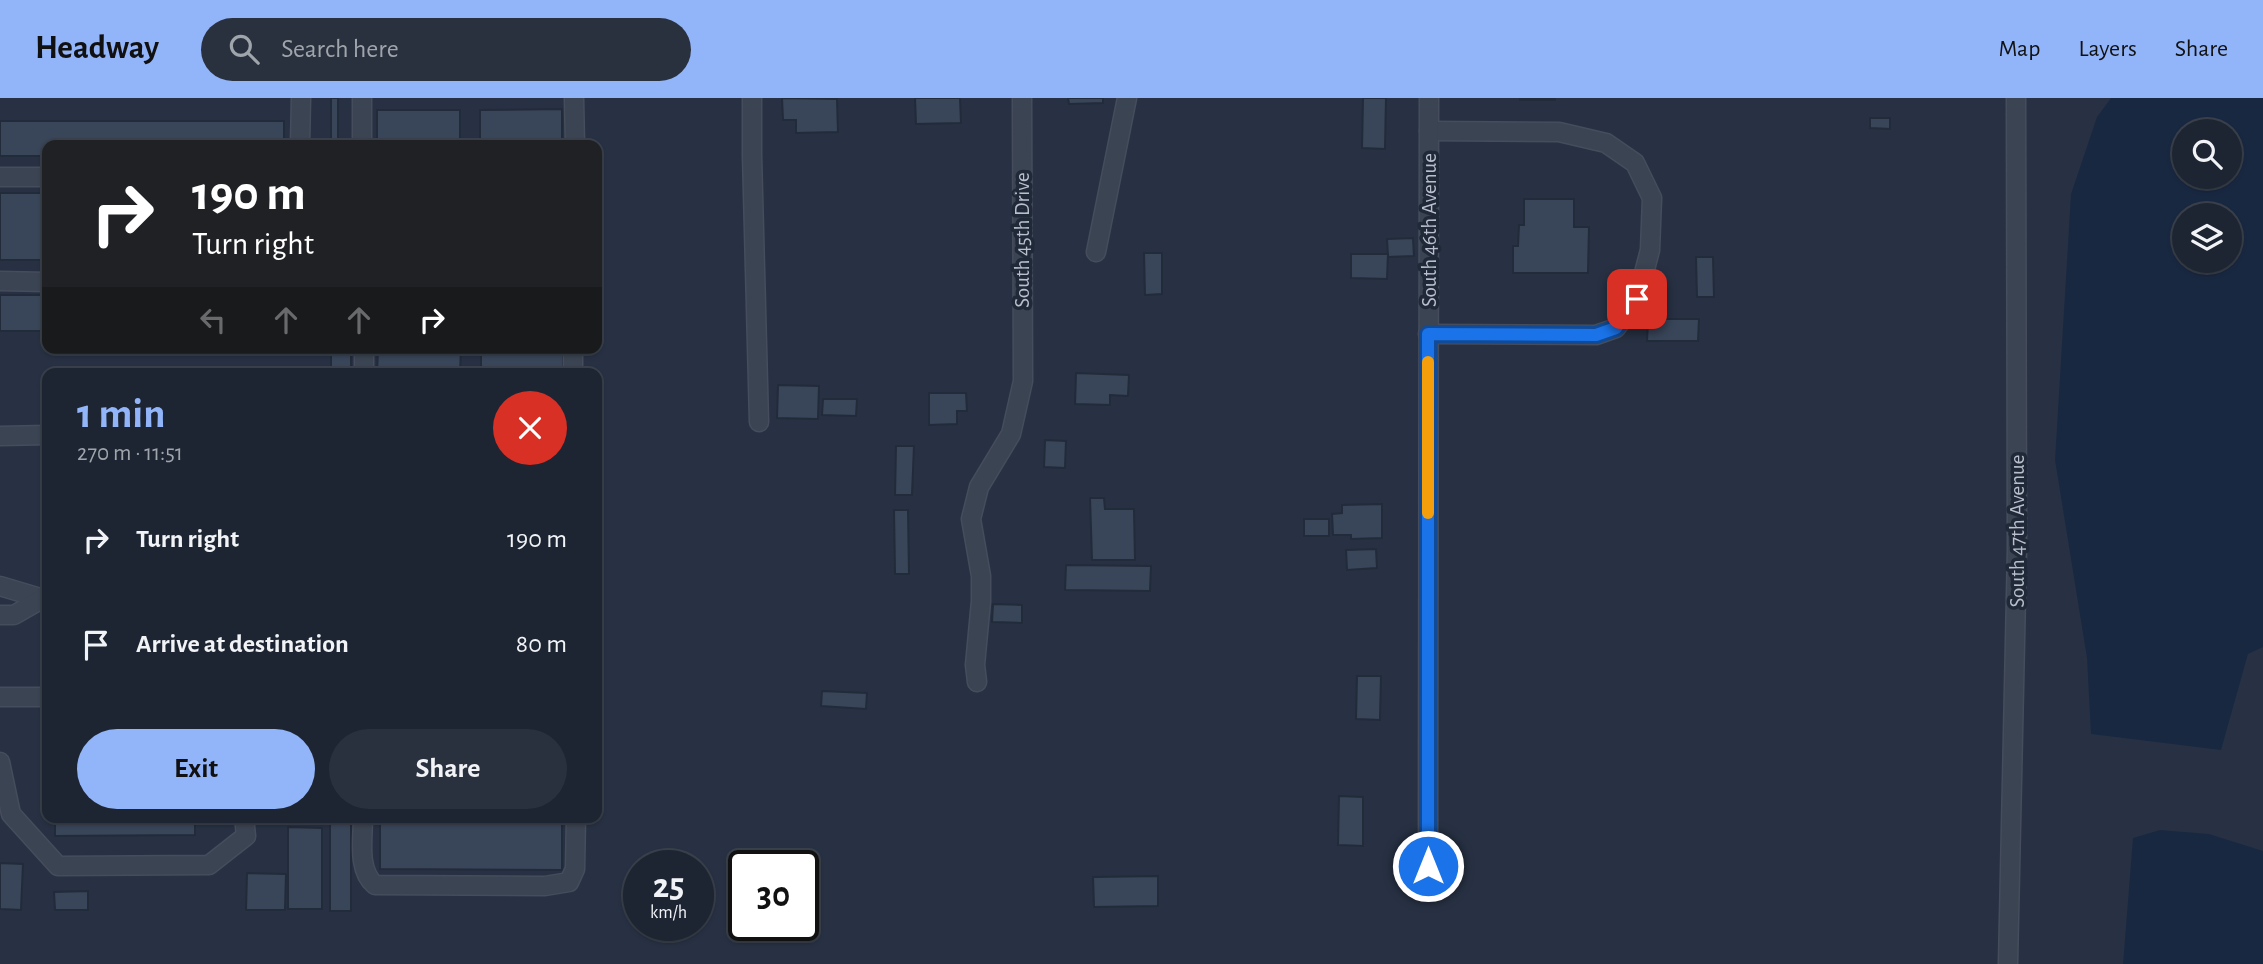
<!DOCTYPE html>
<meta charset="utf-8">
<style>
:root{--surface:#1d2532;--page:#2a313e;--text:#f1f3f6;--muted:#a0a5ac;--line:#3b424d;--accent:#92b4f8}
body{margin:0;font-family:"Alegreya Sans",sans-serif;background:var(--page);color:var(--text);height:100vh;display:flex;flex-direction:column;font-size:26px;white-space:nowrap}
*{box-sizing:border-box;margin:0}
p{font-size:23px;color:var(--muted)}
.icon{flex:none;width:38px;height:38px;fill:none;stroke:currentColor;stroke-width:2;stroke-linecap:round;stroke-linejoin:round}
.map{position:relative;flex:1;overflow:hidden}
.drawer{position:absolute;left:42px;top:270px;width:560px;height:455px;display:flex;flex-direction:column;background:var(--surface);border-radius:14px;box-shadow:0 2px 5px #0004,0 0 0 2px var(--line)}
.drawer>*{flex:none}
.guide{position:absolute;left:42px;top:42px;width:560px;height:214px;border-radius:14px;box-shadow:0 2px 5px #0004,0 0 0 2px var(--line);background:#202124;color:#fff;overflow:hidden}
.buttons{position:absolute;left:2172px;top:21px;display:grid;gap:14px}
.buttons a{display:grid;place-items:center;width:70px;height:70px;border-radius:50%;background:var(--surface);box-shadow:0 2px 5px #0004,0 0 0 2px var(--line);font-size:35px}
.speed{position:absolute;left:623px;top:752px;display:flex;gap:14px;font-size:35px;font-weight:700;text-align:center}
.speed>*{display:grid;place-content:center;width:91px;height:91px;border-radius:50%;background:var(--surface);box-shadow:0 2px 5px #0004,0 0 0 2px var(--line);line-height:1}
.speed small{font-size:18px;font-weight:400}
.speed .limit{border:4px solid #111;border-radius:10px;background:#fff;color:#111}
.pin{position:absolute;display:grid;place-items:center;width:60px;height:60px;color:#fff;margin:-30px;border-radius:14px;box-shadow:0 4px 10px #0006}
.me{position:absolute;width:77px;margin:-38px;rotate:0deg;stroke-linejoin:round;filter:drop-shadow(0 0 5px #0008)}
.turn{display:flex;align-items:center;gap:24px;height:147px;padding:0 35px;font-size:32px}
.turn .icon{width:91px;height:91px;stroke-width:2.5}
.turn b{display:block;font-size:49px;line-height:60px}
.lanes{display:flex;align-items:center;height:66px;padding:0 35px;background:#0003;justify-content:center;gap:35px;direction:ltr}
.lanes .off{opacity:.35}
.round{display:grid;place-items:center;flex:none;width:74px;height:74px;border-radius:37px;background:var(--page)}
.overview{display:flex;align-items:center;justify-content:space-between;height:119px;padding:0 35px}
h1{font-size:42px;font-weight:700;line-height:52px;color:var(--accent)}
.action{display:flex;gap:14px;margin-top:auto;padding:14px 35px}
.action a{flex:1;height:80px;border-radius:42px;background:var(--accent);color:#111;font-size:28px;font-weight:700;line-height:80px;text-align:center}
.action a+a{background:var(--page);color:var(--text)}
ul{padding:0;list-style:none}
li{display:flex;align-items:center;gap:21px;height:105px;padding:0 35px}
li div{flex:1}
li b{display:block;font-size:26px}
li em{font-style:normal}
header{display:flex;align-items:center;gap:42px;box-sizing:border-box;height:98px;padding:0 35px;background:var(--accent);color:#111}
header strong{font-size:33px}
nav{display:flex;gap:38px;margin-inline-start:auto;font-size:24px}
.search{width:490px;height:63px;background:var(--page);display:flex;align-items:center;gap:18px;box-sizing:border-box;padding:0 24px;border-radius:38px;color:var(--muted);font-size:26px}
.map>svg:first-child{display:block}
.water{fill:#192841;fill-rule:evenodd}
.building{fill:#394559;stroke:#222b3a;stroke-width:2}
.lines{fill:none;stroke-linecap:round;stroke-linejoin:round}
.minor-casing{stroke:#454d5c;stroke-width:21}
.minor{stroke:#3b4452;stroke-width:18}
.route-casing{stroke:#114b97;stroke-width:18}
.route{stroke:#1a73e8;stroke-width:12}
.slow{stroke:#f59e0b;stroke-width:12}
.labels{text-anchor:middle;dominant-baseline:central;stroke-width:7;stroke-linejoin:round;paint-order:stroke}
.street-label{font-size:21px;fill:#b9bfcc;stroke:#202938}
</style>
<header>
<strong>Headway</strong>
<div class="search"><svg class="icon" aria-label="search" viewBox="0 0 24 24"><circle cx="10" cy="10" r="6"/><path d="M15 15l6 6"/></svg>Search here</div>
<nav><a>Map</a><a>Layers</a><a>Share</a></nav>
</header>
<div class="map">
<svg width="2263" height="866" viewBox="0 0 2263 866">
<rect width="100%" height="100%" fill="#273143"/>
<g class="water">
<path d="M2111 0H2263V549L2248 556 2221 652 2091 636 2087 560 2055 362 2071 96 2097 19ZM2184 33H2230V79H2184ZM2184 117H2230V163H2184Z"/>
<path d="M2160 732 2209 736 2263 753V866H2123L2133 740Z"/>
</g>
<g class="building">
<rect x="331" y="0" width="7" height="47"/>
<path d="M782 0 837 1 838 34 796 35V22H783Z"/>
<path d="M915 0H960L961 25 916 26Z"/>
<path d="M1068 0H1103V5L1069 6Z"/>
<path d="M1363 0H1386L1385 51 1362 50Z"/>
<rect x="1520" y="0" width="35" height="2"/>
<path d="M562 11V47H480V12Z"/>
<rect x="377" y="12" width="83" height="35"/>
<path d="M1870 20H1890V31L1870 30Z"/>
<path d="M0 23H284V47H47V58H0Z"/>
<rect x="0" y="95" width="47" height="67"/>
<path d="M1524 101H1574V129H1589L1588 175H1513V148H1518L1519 127H1524Z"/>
<path d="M1413 140 1414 158 1388 159 1387 141Z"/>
<path d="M1144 155H1162V196L1145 197Z"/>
<path d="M1351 156H1388L1387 181 1351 180Z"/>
<path d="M1696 159H1713L1714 199H1697Z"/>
<rect x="0" y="197" width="47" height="36"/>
<path d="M1648 221H1699L1698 243H1647Z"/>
<rect x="331" y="250" width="20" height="25"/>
<path d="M378 250H461L460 275H377Z"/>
<rect x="481" y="250" width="82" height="25"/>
<path d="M1076 275 1129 277 1128 298 1110 297V307L1075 306Z"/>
<path d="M778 287 819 288 818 321 777 320Z"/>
<path d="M929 295H966L967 313H957V326L929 327Z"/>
<path d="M823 301H857L856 318 822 317Z"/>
<path d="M1045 342 1066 343 1065 370 1044 369Z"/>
<path d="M896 348H914L912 397H895Z"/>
<path d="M1090 400H1104L1105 411H1134L1135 462H1092Z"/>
<path d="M1382 406V440L1351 441V437H1333L1332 416 1342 415V407Z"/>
<path d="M894 412H908L909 476H895Z"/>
<rect x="1304" y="421" width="25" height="17"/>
<path d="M1376 451 1377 470 1347 472 1346 452Z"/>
<path d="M1066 467 1151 468 1150 493 1065 492Z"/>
<path d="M993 506 1022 507V525L992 524Z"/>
<path d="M1357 578H1381L1380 622 1356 621Z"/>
<path d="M822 593 867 595 866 611 821 608Z"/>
<path d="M1339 698 1363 699V748L1338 747Z"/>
<path d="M55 719H195V737L55 738Z"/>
<rect x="330" y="719" width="21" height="94"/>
<path d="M380 721 562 722V772L380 771Z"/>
<path d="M288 729 322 730V811H288Z"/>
<path d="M0 765 23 766 21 812 0 811Z"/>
<path d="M247 775 286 776 285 812H246Z"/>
<path d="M1158 778V808L1094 809 1093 779Z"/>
<path d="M88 793V812H55L54 794Z"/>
</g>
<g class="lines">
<defs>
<g id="minor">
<path d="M362 0V47"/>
<path d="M574 0 575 47"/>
<path d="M752 0V57L759 324"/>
<path d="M300 47 301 0"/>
<path d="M0 79H47"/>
<path d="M1096 154 1127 0"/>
<path d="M0 183 47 184"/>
<path d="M1428 236 1596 237 1616 230 1637 202 1650 152 1652 100 1635 65 1606 45 1559 34 1429 33"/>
<path d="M364 250V275"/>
<path d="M573 275V250"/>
<path d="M0 338 47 337"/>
<path d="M0 488 47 502"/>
<path d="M0 517H14L42 501"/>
<path d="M977 584 975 567 981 503V478L971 421 979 389 1011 336 1023 283 1022 0"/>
<path d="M0 599H47"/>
<path d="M0 664 11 716 58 768 209 767 246 738 244 719"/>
<path d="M363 719C363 741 357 772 375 787L545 788 569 784 575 771 576 719"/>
<path d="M1428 768 1429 0"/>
<path d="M2008 866 2017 451 2016 0"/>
</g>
</defs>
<use href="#minor" class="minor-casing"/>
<use href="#minor" class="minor"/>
</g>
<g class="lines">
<defs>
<path id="route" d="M1428 768V236L1596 237 1616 230 1637 201"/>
</defs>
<use href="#route" class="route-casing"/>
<use href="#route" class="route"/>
<path class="slow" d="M1428 415V264"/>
</g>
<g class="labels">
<g class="street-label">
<text transform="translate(1429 132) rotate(-90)">South 46th Avenue</text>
<text transform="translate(1022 142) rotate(-90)">South 45th Drive</text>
<text transform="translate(2017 433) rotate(-90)">South 47th Avenue</text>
</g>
</g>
</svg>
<div class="buttons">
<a><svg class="icon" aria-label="search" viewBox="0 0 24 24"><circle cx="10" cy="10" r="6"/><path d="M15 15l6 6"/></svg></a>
<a><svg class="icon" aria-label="layers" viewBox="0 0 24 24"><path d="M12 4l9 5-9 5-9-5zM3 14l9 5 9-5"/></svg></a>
</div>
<div class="speed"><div>25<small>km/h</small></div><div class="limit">30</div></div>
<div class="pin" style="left:1637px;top:201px;background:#d93025"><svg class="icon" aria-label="arrive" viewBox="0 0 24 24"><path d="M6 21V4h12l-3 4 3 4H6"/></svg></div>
<svg class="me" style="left:1428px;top:768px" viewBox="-20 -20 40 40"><circle r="17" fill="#1a73e8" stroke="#fff" stroke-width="3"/><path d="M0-11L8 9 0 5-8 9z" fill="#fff"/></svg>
<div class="guide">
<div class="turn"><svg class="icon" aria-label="right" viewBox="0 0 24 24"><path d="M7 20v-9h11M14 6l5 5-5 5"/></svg><div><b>190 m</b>Turn right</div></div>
<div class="lanes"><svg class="icon off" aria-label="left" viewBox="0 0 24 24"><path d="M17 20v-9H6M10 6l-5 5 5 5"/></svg><svg class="icon off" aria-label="ahead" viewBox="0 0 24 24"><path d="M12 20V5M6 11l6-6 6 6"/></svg><svg class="icon off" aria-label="ahead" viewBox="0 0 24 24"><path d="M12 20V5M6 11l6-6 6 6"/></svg><svg class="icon" aria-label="right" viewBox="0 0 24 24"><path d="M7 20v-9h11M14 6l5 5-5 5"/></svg></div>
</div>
<section class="drawer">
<div class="overview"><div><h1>1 min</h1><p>270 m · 11:51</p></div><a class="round" style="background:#d93025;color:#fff"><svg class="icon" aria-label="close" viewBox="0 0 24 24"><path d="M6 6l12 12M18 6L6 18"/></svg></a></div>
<ul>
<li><svg class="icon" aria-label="right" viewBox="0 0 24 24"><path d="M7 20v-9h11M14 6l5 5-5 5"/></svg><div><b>Turn right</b></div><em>190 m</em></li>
<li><svg class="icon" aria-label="arrive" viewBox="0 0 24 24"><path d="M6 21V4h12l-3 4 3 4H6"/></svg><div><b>Arrive at destination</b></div><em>80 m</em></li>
</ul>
<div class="action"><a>Exit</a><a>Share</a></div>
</section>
</div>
